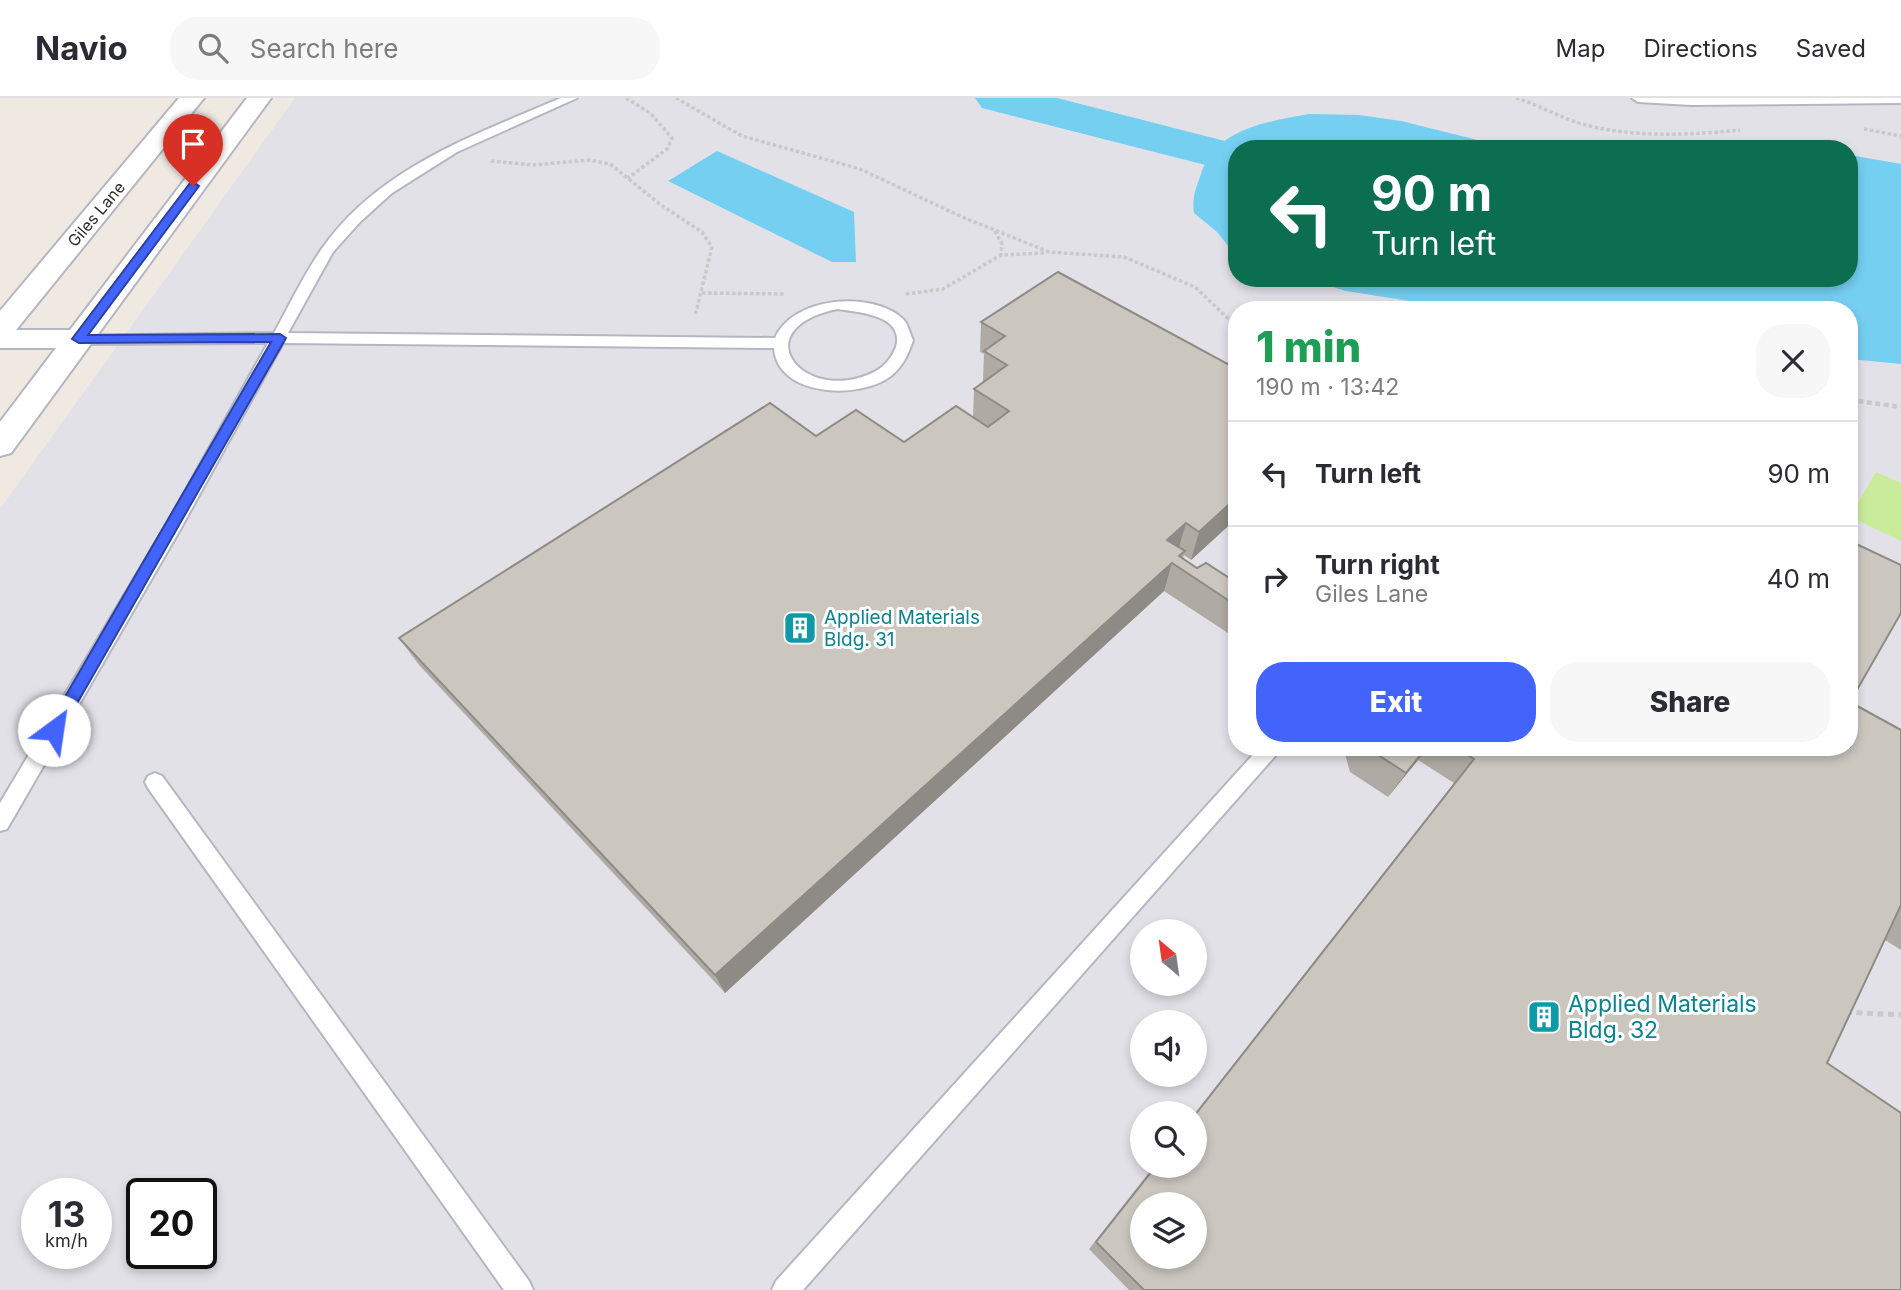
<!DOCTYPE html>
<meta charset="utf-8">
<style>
:root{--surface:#fff;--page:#f7f7f7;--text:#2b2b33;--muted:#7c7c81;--line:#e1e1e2;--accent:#4264fb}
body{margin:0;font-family:Inter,sans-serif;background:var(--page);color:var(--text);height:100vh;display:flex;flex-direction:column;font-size:26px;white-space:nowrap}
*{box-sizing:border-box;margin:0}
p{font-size:23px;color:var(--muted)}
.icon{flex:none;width:38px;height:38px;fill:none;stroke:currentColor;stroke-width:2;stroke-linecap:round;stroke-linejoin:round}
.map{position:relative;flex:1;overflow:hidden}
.details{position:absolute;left:1228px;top:203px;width:630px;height:455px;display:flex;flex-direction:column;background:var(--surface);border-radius:28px;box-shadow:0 4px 10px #0003}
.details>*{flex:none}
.hud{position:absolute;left:1228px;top:42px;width:630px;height:147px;border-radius:28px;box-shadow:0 4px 10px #0003;background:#0b6e4f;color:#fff;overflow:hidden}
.needle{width:46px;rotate:331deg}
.buttons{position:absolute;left:1130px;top:821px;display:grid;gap:14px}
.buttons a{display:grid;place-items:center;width:77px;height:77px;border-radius:50%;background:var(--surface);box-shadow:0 4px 10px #0003;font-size:35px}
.speed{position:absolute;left:21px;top:1080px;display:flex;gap:14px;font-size:35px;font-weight:700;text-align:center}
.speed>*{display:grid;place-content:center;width:91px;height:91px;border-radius:50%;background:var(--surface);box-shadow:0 4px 10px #0003;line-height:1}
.speed small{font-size:18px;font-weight:400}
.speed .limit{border:4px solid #111;border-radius:10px;background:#fff;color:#111}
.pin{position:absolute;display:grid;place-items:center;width:60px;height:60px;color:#fff;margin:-72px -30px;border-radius:50% 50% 50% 0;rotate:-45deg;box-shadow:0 0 7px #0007}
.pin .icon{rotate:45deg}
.me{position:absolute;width:77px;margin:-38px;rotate:31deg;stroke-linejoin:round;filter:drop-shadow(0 0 5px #0008)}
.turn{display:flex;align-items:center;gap:24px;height:147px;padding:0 28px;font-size:32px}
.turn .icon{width:91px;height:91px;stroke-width:2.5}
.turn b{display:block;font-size:49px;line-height:60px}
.round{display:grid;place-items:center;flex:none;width:74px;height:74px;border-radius:28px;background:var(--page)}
.headline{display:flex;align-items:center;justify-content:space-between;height:119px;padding:0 28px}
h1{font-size:42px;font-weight:800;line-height:52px;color:#1e9e55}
.cta{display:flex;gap:14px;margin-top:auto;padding:14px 28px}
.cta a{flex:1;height:80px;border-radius:28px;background:var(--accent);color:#fff;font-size:28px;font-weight:800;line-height:80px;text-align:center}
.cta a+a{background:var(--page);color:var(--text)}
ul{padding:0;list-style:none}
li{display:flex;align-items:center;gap:21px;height:105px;padding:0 28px;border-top:2px solid var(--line)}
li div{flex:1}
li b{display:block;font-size:26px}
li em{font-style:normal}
header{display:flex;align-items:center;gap:42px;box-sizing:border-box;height:98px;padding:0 35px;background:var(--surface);border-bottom:2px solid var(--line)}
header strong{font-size:33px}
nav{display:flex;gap:38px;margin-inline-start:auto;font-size:24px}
.search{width:490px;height:63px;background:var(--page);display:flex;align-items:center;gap:18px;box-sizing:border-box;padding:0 24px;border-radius:28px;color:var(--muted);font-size:26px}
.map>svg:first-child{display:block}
.industrial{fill:#e3e1e8;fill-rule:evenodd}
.pitch{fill:#c9ec9a}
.water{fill:#75cff0}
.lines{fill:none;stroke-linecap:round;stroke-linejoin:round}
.river{fill:#75cff0;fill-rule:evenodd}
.service-casing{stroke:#b4b7c1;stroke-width:4}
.tertiary-casing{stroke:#b4b7c1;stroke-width:4}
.path-far2{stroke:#c9c9c9;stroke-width:3.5;stroke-dasharray:3.5 2.5;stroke-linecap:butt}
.path-far1{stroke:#c9c9c9;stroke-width:4.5;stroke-dasharray:5 3.5;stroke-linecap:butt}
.path{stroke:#c9c9c9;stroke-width:5;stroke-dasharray:6 4.5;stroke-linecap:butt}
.service{fill:#fff;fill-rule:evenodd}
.tertiary{fill:#fff;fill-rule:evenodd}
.wall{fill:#afaba4}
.shaded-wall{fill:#8e8b86}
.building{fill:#cbc7bf;stroke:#8e8b86;stroke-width:2;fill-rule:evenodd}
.route{fill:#4264fb;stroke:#2b41a3;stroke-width:2}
.labels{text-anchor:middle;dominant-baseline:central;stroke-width:6;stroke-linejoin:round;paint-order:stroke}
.far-street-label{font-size:16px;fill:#2e2e2e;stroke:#fff}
.culture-label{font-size:19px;fill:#0d838f;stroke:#fff;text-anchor:start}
.near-culture-label{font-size:23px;fill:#0d838f;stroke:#fff;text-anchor:start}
</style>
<header>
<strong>Navio</strong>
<div class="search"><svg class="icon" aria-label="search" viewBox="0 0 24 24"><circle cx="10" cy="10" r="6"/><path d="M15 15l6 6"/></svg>Search here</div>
<nav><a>Map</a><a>Directions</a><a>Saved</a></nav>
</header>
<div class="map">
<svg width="1901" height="1192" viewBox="0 0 1901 1192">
<rect width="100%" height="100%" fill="#efe9e1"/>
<path class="industrial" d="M295 0H1901V1192H0V411ZM1237 51H1850V180H1237ZM1237 212H1850V649H1237ZM1143 833H1195V886H1143ZM1143 924H1195V976H1143ZM1143 1015H1195V1068H1143ZM37 1096H96V1155H37ZM142 1096H201V1155H142ZM1143 1106H1195V1158H1143Z"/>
<path class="pitch" d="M1876 374 1901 385V443L1850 419Z"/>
<g class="water">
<path d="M1309 16 1359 17 1401 23 1514 51H1237V159L1217 134 1194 115C1192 101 1195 92 1200 79 1214 30 1266 24 1309 16Z"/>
<path d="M717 53 854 114 856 164H832L668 83Z"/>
<path d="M1850 57 1901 66V266L1850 261V212H1466L1346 193 1303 180H1850Z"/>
</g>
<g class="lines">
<path class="river" d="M975 0H1057L1256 51H1237V75L982 10Z"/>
<defs>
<g id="service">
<path d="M561 0H577L457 54 392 95 360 124 333 154 288 235 775 240C793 198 874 192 904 222 908 227 910 236 913 242 908 257 903 268 891 278 860 302 777 299 774 250L283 245 181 430 7 731 0 733V705L169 422 268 245 79 246 72 241 74 238 274 235C289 208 303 178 321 152 377 70 475 37 561 0ZM837 211C858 214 905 217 896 249 892 259 885 268 876 273 806 310 740 232 837 211Z"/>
<path d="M1632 0H1901V5L1691 7 1638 4Z"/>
<path d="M1260 649H1283L803 1192H772L776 1183Z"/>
<path d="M155 675 162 678 529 1183 533 1192H504L148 690 145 684 148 678Z"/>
</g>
<path id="tertiary" d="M179 0H204L16 232H70L247 0H271L11 355 0 358V324L56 250H0V213Z"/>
</defs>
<use href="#service" class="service-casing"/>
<use href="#tertiary" class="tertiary-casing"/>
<g class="path-far2">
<path d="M626 0 650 15 672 40 667 51 628 80"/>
<path d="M676 0 742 38 860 71 962 119 1049 154 1124 159 1195 189 1237 229"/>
<path d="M1516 0C1539 7 1561 20 1582 26 1631 40 1690 37 1740 32"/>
<path d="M1864 31 1901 38"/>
<path d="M491 63 533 67 589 62 610 66 661 107 702 134 712 149 695 218"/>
<path d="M995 133 1002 146 1001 157"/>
<path d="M702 195 785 196"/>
<path d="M906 196 943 191 1001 157 1045 155"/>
</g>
<path class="path-far1" d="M1850 302 1901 309"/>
<path class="path" d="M1846 914 1901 917"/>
<use href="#service" class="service"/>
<use href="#tertiary" class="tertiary"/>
</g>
<g class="wall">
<path d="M981 224 1237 271V420L1191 462 1184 457 1183 461 1197 470 1237 485V541L1164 493 725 895 419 567 399 540 816 338 904 344 973 319 974 291 984 283H983L984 256 980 254Z"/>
<path d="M1850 604 1901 632V852L1885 842 1827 965 1901 1192H1129L1089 1151 1154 1068H1195V1015L1454 685 1418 662 1388 699 1350 674 1343 649H1479L1481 650V649H1850Z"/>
</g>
<g class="shaded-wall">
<path d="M1237 399V420L1191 462 1199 434Z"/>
<path d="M1186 425 1178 453 1167 442Z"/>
<path d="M1172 465 1164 493 725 895 715 877Z"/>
<path d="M1427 649 1418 662 1388 699 1406 675Z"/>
</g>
<g class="building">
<path d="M1058 174 1237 271V399L1199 434 1186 425 1167 442 1185 453 1179 458 1197 470 1206 465 1237 485V508L1172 465 715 877 399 540 770 305 816 338 856 312 904 344 956 308 988 329 1009 313 974 291 1007 267 984 253 1005 238 981 224Z"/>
<path d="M1850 443 1901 467V515L1850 604 1901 632V807L1827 965 1901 1015V1192H1144L1096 1144 1156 1068H1195V1017L1474 661 1455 649H1479L1481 651 1482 649H1850ZM1143 1106H1195V1158H1143Z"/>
<path d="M1366 649H1427L1406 675Z"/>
</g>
<path class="route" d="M193 84 199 88 88 237 280 236 286 240 59 637H48L46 632 48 628 271 244 79 245 72 241 190 85Z"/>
<defs>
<symbol id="building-square" viewBox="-11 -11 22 22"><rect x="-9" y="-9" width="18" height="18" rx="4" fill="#0f9aa8" stroke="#fff"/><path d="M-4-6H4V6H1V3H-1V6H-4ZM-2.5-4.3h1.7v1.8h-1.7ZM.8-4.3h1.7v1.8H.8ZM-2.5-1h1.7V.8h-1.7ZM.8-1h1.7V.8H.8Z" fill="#fff"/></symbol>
</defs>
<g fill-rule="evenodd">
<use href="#building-square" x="781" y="511" width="38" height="38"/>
<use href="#building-square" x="1525" y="900" width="38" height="38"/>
</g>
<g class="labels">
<g class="far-street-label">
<text transform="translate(96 116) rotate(-50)">Giles Lane</text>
</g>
<g class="culture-label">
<text x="824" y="519">Applied Materials<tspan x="824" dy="22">Bldg. 31</tspan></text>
</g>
<g class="near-culture-label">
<text x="1568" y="906">Applied Materials<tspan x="1568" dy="26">Bldg. 32</tspan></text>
</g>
</g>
</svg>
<div class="buttons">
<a><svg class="needle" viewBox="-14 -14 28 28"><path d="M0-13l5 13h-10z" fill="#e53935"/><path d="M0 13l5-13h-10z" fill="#7c7c81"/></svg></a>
<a><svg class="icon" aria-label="sound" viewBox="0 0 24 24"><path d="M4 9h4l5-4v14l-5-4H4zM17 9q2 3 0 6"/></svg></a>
<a><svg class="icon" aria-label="search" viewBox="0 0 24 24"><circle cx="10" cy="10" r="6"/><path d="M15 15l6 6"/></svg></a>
<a><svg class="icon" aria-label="layers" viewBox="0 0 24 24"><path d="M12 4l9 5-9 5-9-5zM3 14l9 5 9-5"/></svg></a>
</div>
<div class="speed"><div>13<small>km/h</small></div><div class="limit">20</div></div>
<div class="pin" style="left:193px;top:88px;background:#d93025"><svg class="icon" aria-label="arrive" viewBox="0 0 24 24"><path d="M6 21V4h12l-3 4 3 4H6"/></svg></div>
<svg class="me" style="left:54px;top:632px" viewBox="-20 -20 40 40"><circle r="19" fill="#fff"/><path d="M0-13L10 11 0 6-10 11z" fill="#4264fb"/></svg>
<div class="hud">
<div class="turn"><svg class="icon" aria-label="left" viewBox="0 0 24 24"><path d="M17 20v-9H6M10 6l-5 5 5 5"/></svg><div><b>90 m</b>Turn left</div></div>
</div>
<section class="details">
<div class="headline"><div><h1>1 min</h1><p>190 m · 13:42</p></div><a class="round"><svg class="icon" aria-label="close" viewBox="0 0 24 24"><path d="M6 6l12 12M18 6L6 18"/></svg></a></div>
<ul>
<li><svg class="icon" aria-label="left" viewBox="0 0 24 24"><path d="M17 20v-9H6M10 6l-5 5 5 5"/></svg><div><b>Turn left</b></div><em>90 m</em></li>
<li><svg class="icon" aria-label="right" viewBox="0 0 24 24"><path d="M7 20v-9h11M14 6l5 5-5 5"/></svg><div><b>Turn right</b><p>Giles Lane</p></div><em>40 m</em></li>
</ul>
<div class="cta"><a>Exit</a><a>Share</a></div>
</section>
</div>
